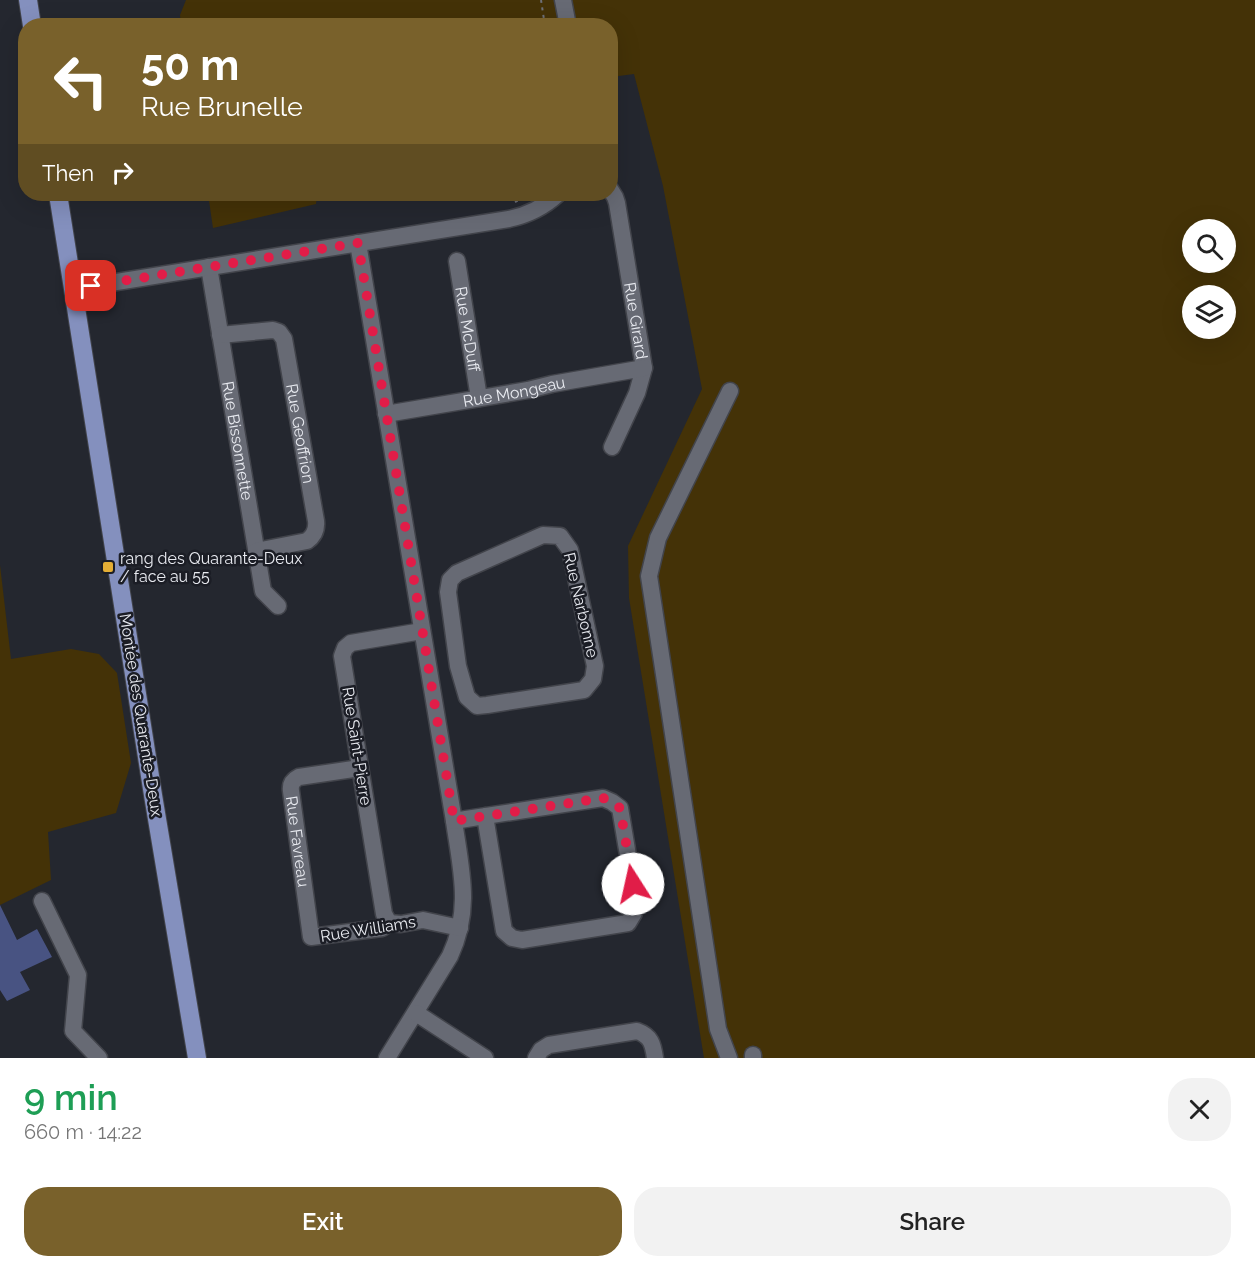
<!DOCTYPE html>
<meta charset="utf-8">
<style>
:root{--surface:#fff;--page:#f2f2f2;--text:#222;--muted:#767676;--accent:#79612b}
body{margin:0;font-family:Raleway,sans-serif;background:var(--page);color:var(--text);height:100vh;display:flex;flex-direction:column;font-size:22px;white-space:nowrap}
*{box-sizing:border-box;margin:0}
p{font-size:20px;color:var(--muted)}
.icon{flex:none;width:33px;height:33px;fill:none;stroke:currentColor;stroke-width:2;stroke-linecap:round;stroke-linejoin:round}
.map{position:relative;height:1058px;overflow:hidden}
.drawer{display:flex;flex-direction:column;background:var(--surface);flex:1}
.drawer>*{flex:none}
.banner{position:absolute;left:18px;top:18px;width:600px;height:183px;border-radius:24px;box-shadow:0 6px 24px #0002;background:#79612b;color:#fff;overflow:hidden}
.buttons{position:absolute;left:1182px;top:219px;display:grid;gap:12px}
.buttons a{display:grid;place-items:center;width:54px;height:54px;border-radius:50%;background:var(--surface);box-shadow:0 6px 24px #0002;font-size:30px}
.pin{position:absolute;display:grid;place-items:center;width:51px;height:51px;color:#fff;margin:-26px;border-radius:12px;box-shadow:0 3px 9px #0006}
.me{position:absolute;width:66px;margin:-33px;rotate:350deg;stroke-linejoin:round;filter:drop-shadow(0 0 4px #0008)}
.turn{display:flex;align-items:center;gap:21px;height:126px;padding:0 24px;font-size:27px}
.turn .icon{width:78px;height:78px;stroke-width:2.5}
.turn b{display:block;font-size:42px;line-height:51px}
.then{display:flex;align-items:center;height:57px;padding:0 24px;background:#0003;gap:12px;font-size:22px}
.round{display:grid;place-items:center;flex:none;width:63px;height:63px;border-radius:24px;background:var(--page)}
.head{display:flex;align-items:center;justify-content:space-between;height:102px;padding:0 24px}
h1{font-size:36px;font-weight:600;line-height:45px;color:#1e9e55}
.action{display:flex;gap:12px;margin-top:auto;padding:12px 24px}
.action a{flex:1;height:69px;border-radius:24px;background:var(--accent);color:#fff;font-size:24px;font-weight:600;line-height:69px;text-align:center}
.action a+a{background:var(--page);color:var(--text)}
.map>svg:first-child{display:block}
.green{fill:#443207;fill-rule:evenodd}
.building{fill:#485382}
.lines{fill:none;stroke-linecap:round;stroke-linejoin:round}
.minor-casing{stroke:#42444b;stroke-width:19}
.major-casing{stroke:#42444b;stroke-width:20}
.path{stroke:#6e7078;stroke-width:2;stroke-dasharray:3 4.5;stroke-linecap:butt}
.minor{stroke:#676a74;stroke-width:16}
.major{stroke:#8490be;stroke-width:18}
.route{stroke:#e11d48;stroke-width:10;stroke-dasharray:0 18}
.poi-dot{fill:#e4ae35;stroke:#1b1d25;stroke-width:2}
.labels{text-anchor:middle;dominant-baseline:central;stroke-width:5;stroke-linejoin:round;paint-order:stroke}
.street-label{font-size:16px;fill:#e8eaf0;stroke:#1b1d25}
.poi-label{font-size:16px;fill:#e8eaf0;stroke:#1b1d25;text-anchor:start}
</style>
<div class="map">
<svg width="1255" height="1058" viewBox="0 0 1255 1058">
<rect width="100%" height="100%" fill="#24272f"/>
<g class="green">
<path d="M186 0H1255V1058H704L629 598 628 546 702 389 663 186 634 74 611 77 610 26H181L180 15ZM1192 230H1226V262H1192ZM1192 296H1226V328H1192Z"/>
<path d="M208 194H317L316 204 213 228Z"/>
<path d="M0 565 11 659 71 649 99 654 117 673 131 763 116 813 48 832 51 880 0 905Z"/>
</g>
<path class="building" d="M0 905 17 940 37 929 52 957 20 972 30 990 7 1001 0 990Z"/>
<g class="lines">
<defs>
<g id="minor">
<path d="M563 0 568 26"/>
<path id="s1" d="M610 189 615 197 617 203 644 368 637 393 612 447"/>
<path d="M358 243 454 821C461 870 472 909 450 956L387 1058"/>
<path id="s2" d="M457 261 479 398"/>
<path id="s3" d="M209 267 263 591 278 606"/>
<path d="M73 289 509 219C528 215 544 207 558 194"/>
<path id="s4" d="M220 335 273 330 279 332 284 339 316 521C317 530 314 536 307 541L256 551"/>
<path id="s5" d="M386 414 528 390 552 384 644 368"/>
<path d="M543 535 560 536 570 550 595 666 593 679 584 690 487 705 477 706 467 697 458 666 448 592 450 580 457 573Z"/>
<path id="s6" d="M360 768 299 777C293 780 290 784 291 791L311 937 382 928 389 923 401 924 423 920 460 928"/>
<path d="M454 821 466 819 603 798 612 802 620 808 636 903 634 913 628 923 522 940 512 938 504 931 485 816"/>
<path d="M42 901 78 975 73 1031 99 1058"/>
<path d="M389 923 384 914 342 656 345 648 351 643 422 631"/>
<path d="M416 1013 485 1058"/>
<path d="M753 1055V1058"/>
<path d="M536 1058 541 1050 549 1045 637 1031C651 1036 653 1044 655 1058"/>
<path d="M729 1058 718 1029 649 576 658 538 730 391"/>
</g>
<g id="major">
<path d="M28 0 32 26"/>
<path d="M58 194 153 795 197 1058"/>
</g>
</defs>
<use href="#minor" class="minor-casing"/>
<use href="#major" class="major-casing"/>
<g class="path">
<path d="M541 0 545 26"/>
<path d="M515 202 530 194"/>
</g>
<use href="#minor" class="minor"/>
<use href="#major" class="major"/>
</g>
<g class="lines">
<path class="route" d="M91 286 358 243 454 821 603 798 612 802 620 808 633 884"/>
</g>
<rect class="poi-dot" x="102" y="561" width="12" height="12" rx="3"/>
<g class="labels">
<g class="street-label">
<text stroke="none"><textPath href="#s1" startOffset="135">Rue Girard</textPath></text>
<text stroke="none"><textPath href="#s2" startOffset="69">Rue McDuff</textPath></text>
<text stroke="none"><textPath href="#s5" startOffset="130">Rue Mongeau</textPath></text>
<text stroke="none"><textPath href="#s4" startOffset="164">Rue Geoffrion</textPath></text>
<text stroke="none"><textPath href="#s3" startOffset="176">Rue Bissonnette</textPath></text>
<text transform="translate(581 605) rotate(77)">Rue Narbonne</text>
<text transform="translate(141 715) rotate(81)">Montée des Quarante-Deux</text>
<text transform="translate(357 746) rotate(81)">Rue Saint-Pierre</text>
<text stroke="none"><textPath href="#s6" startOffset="130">Rue Favreau</textPath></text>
<text transform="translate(368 929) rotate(-9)">Rue Williams</text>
</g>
<g class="poi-label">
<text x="120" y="558">rang des Quarante-Deux<tspan x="120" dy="18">/ face au 55</tspan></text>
</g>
</g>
</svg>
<div class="buttons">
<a><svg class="icon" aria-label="search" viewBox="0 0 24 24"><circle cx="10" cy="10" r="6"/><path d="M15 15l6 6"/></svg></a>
<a><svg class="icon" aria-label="layers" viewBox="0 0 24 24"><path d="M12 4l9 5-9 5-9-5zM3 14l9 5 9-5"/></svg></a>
</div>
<div class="pin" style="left:91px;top:286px;background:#d93025"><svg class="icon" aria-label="arrive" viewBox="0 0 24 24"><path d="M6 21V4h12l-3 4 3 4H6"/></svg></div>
<svg class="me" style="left:633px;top:884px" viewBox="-20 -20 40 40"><circle r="19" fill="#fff"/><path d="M0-13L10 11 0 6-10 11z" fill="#e11d48"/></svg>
<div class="banner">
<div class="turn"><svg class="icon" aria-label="left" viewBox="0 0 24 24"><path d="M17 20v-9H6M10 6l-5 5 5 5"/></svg><div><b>50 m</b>Rue Brunelle</div></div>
<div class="then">Then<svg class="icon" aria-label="right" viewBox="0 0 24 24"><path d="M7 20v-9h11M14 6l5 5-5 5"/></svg></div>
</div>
</div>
<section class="drawer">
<div class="head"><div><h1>9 min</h1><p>660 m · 14:22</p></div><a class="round"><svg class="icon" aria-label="close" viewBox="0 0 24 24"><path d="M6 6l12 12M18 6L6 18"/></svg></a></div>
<div class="action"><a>Exit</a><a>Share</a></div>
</section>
